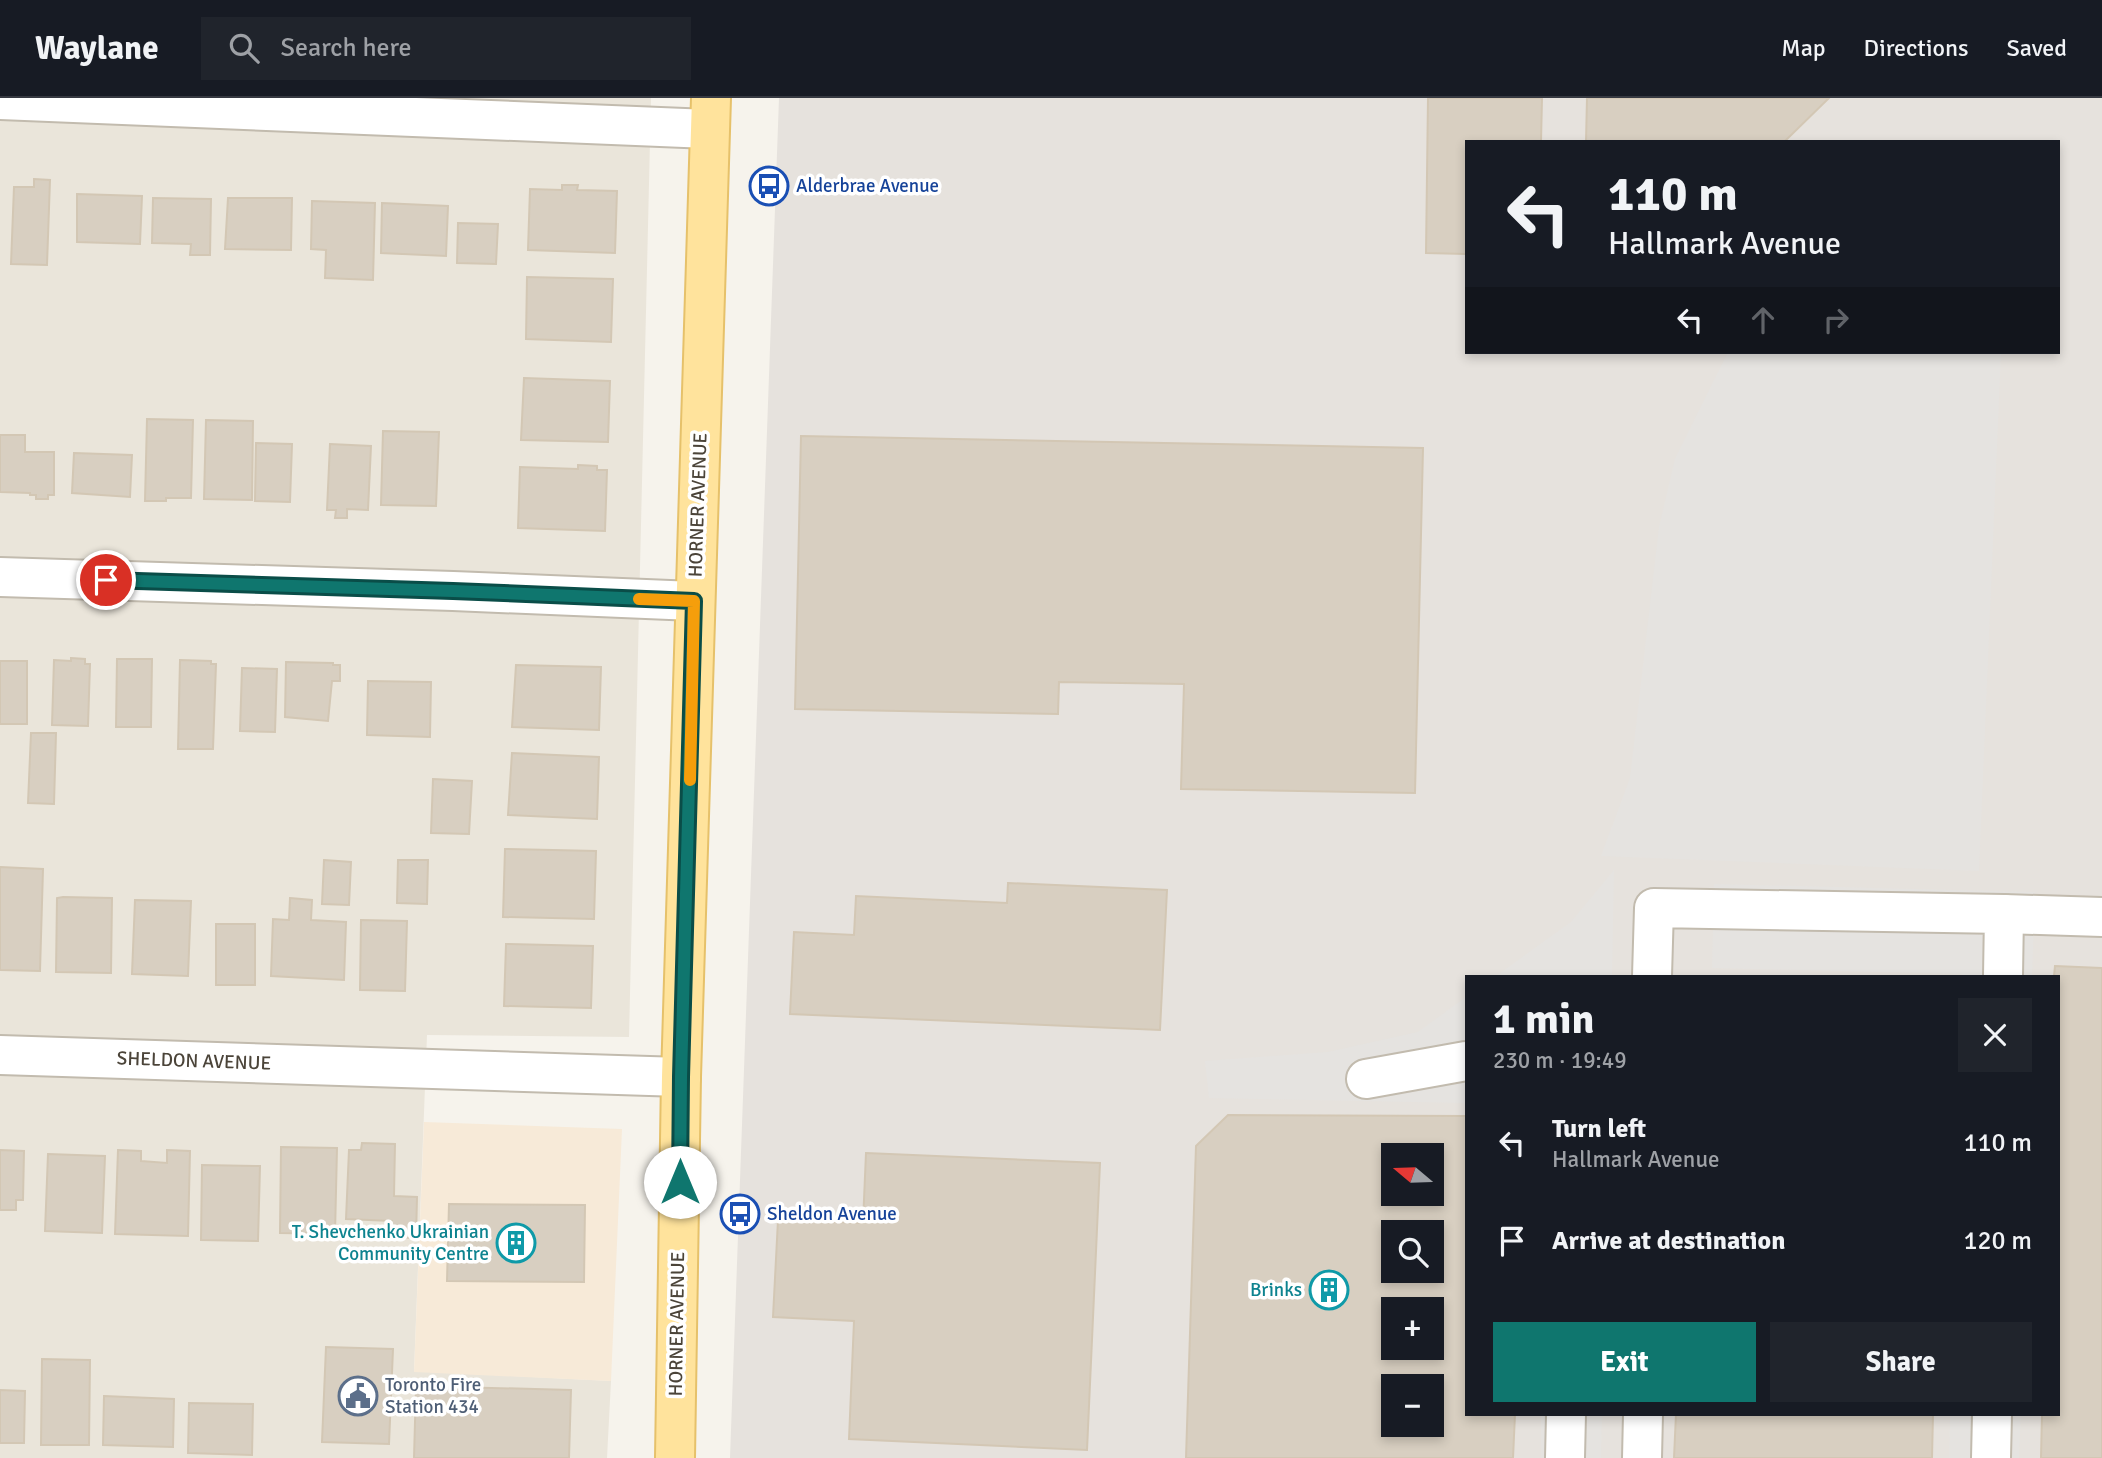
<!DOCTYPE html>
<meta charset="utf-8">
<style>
:root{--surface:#171b24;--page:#20242c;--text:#f1f3f6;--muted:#9ea1a6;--line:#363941;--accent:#0f766e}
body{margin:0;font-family:Signika,sans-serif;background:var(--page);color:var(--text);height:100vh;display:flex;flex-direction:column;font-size:26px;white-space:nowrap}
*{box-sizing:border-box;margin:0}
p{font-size:23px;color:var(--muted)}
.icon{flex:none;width:38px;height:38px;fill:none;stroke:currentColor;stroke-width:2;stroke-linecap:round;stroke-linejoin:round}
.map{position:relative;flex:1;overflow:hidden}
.drawer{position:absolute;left:1465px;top:877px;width:595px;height:441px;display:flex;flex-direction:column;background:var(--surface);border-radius:0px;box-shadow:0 4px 10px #0003}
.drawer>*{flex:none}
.guide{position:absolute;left:1465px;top:42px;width:595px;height:214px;border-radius:0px;box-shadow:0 4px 10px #0003;background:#171b24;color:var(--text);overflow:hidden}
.needle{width:46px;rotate:289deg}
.buttons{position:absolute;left:1381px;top:1045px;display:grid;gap:14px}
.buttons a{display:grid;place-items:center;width:63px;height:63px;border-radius:0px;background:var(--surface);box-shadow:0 4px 10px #0003;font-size:35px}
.pin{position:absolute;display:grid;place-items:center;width:60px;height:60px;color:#fff;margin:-30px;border:4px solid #fff;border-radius:50%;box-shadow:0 2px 7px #0007}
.me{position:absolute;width:77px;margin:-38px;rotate:0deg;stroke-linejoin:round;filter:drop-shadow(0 0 5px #0008)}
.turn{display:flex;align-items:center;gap:24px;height:147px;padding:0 28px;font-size:32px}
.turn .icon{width:91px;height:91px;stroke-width:2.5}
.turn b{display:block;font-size:49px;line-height:60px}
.lanes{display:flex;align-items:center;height:66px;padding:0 28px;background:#0003;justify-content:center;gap:35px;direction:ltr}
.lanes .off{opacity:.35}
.round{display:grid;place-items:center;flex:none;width:74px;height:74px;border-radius:0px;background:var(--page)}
.overview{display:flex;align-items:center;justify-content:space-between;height:119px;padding:0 28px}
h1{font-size:42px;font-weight:700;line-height:52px}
.primary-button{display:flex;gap:14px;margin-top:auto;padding:14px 28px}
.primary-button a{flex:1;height:80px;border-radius:0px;background:var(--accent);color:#fff;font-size:28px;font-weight:700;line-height:80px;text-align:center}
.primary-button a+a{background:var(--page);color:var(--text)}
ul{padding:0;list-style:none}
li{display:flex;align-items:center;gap:21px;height:98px;padding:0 28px}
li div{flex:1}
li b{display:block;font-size:26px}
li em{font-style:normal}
header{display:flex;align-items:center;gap:42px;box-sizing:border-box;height:98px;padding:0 35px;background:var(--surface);border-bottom:2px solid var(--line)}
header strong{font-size:33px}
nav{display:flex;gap:38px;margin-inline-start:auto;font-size:24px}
.search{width:490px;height:63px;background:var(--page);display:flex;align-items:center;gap:18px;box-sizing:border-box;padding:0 24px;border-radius:0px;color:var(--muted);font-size:26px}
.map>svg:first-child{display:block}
.residential{fill:#eae5da}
.commercial{fill:#f7ead8}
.industrial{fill:#e6e2dd;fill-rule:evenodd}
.parking{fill:#e5e3e0}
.building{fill:#d8cfc1;stroke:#d3c7b4;stroke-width:2;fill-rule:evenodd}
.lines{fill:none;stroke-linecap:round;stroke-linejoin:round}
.minor-casing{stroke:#c2bbae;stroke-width:42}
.major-casing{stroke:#e6c16a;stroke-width:42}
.minor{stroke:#fff;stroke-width:38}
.major{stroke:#ffe39c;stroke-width:38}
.route-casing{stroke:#0a4d48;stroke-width:18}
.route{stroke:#0f766e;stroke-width:12}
.slow{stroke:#f59e0b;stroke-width:12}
.labels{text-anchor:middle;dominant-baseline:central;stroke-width:7;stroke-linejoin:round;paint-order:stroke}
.transit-label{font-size:19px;fill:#164399;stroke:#fff;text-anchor:start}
.street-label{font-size:19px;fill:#4b4439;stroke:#fff}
.culture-label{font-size:19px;fill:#0d838f;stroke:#fff;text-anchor:end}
.service-label{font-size:19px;fill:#4e5e75;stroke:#fff;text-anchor:start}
</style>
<header>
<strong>Waylane</strong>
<div class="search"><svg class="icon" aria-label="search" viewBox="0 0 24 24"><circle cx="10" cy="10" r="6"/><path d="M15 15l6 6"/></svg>Search here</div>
<nav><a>Map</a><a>Directions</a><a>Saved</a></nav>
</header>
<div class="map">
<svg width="2102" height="1360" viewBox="0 0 2102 1360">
<rect width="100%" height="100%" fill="#f6f3ec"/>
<path class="residential" d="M0 0H651L629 939 427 937 414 1273 611 1283 607 1360H0Z"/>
<path class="commercial" d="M424 1024 622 1031 611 1283 414 1274Z"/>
<path class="industrial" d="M779 0H2102V1360H730ZM1466 44H2058V254H1466ZM1466 878H2058V1316H1466ZM1393 1057H1432V1096H1393ZM1393 1134H1432V1172H1393ZM1393 1211H1432V1250H1393ZM1393 1288H1432V1326H1393Z"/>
<g class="parking">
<path d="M1728 254H2001L1979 773 1601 758 1630 680 1659 429 1675 361Z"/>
<path d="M1614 772 1612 878H1496L1571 824Z"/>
<path d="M1714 786 2035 794 2032 878H1962V876L1712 870Z"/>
<path d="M1466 899V1005L1209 1000 1205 963 1328 954 1418 934Z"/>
<path d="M1541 1316H1602L1601 1360H1541Z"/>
<path d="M1950 1316H2021L2019 1360H1949Z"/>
</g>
<g class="building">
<path d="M1428 0H1542L1541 44H1466V156L1426 155Z"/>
<path d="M1587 0H1829L1784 44H1586Z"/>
<path d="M34 81 50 82 47 167 11 166 14 89H34Z"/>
<path d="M562 87H578L577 92 617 93 615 155 528 152 530 91 562 92Z"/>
<path d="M77 96 142 98 140 146 77 144Z"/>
<path d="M153 100 211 101 210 157H190L191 146 152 145Z"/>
<path d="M228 100H292L291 152 225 151Z"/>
<path d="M312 103 375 105 373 182 325 180 326 152 311 151Z"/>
<path d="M382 105 448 108 446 158 381 155Z"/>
<path d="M458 125 498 126 496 166 457 165Z"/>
<path d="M527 179 613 181 611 244 526 241Z"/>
<path d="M524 280 610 283 608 344 521 342Z"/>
<path d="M147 321 193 322 191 400H166V403H145Z"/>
<path d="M206 322 253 323 252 402 204 401Z"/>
<path d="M383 333 439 334 436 408 381 407Z"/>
<path d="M0 337H25V354H54V397H48V401H36V397H30V395L0 394Z"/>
<path d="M801 338 1423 350 1415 695 1181 691 1184 586 1059 584 1058 616 795 611Z"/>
<path d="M256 345 292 346 290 404 255 403Z"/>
<path d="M330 346 371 348 368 412 347 411V420H335L336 412H327Z"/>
<path d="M74 355 132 357 130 399 72 395Z"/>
<path d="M578 367 597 368V372H607L605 433 518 430 520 369 578 371Z"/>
<path d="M71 560 85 561V566H90L88 628 52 627 54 562 71 563Z"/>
<path d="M117 561H152L151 629H116Z"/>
<path d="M180 562 211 563V566H216L213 651H178Z"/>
<rect x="0" y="563" width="27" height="63"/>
<path d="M286 564 333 565V567H340V583H332L328 623 285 619Z"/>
<path d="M516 567 601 569 599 632 512 629Z"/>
<path d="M242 570 277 571 275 634 240 633Z"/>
<path d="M368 583 431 584 430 639 367 637Z"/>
<path d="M31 635H56L54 706 28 705Z"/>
<path d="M512 655 599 659 597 721 508 717Z"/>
<path d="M433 681 472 683 469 736 431 735Z"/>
<path d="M505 751 596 753 594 821 503 819Z"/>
<path d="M324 762 351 764 349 807 322 806Z"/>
<path d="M398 762H428L427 806 397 805Z"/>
<path d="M0 769 43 771 40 873 0 872Z"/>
<path d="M1008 785 1167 792 1160 932 790 916 794 834 854 837 856 798 1007 805Z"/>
<path d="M63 799 112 800 111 875 56 874 57 800Z"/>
<path d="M290 800 312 802 311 822 346 824 344 882 271 878 273 821 289 822Z"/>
<path d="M135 802 191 803 188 878 132 876Z"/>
<path d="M361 822 407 823 405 893 360 892Z"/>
<rect x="216" y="826" width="39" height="61"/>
<path d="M506 846 593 848 591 910 504 908Z"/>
<path d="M2055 868 2102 870V1360H2041L2042 1316H2058V878H2054Z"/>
<path d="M1228 1017 1466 1018V1316H1515L1513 1360H1186L1196 1048ZM1393 1057H1432V1096H1393ZM1393 1134H1432V1172H1393ZM1393 1211H1432V1250H1393ZM1393 1288H1432V1326H1393Z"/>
<path d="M362 1045 395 1046 394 1098 417 1099 416 1140 391 1139 392 1123 346 1121 349 1052H361Z"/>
<path d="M281 1049 337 1050 335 1136 280 1135Z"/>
<path d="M0 1052 24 1053 23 1102H16V1112H0Z"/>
<path d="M118 1052 141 1053V1063L167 1065V1052L190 1053 188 1138 115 1136Z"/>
<path d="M866 1055 1100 1065 1087 1352 849 1341 854 1223 773 1219 778 1122 863 1125Z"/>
<path d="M48 1056 105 1058 102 1135 45 1133Z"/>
<path d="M202 1067 260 1068 258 1143 201 1142Z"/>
<path d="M449 1106 585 1107 584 1184 447 1183Z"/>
<path d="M326 1249 393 1251 389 1346 322 1344Z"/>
<path d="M42 1261 90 1262 89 1347H41Z"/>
<path d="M416 1288 571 1292 569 1360H414Z"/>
<path d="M0 1292 25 1293 24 1345H0Z"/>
<path d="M104 1298 174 1301 173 1349 103 1347Z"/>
<path d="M189 1305 253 1306 252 1357 188 1355Z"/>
<path d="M1676 1316H1933L1932 1360H1674Z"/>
</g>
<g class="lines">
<defs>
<g id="minor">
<path d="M0 2 709 31"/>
<path d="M0 479 453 493 694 503"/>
<path d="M2004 816 2102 819"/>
<path d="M1652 878 1654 810 2004 816 2003 878"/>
<path d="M0 957 681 979"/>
<path d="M1366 981 1466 963"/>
<path d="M1565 1360 1566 1316"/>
<path d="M1642 1360 1643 1316"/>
<path d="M1991 1360 1992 1316"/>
</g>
<path id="major" d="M675 1360 681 979 711 0"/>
</defs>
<use href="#minor" class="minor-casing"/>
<use href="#major" class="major-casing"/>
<use href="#minor" class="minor"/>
<use href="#major" class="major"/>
</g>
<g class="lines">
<defs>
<path id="route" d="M106 482 453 493 694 503 681 979 680 1084"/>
</defs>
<use href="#route" class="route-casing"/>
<use href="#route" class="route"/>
<path class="slow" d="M639 501 694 503 690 682"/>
</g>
<defs>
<symbol id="bus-ring" viewBox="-11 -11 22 22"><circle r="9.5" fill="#fff" stroke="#1a4fb4" stroke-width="1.5"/><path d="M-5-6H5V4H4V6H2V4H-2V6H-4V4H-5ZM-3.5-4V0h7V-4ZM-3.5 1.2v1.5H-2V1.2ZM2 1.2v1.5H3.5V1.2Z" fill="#1a4fb4"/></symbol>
<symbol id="building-ring" viewBox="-11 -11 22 22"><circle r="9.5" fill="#fff" stroke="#0f9aa8" stroke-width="1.5"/><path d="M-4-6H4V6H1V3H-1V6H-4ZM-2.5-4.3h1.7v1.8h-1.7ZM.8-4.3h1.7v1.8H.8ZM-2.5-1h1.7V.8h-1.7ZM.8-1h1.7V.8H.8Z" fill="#0f9aa8"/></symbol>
<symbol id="civic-ring" viewBox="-11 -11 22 22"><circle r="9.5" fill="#fff" stroke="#5c6f8a" stroke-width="1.5"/><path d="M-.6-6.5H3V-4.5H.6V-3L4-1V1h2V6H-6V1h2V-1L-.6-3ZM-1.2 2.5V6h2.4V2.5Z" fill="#5c6f8a"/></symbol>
</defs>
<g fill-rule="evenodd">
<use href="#bus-ring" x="747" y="66" width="44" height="44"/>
<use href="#bus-ring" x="718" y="1094" width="44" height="44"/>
<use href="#building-ring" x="494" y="1123" width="44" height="44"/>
<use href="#building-ring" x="1307" y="1170" width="44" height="44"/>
<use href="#civic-ring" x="336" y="1276" width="44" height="44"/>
</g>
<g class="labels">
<g class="transit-label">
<text x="796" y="88">Alderbrae Avenue</text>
<text x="767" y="1116">Sheldon Avenue</text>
</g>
<g class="street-label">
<text transform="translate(698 407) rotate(-88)">HORNER AVENUE</text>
<text transform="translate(194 963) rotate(2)">SHELDON AVENUE</text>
<text transform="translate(677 1226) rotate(-89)">HORNER AVENUE</text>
</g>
<g class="culture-label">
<text x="489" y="1134">T. Shevchenko Ukrainian<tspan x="489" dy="22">Community Centre</tspan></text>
<text x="1302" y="1192">Brinks</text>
</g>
<g class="service-label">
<text x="385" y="1287">Toronto Fire<tspan x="385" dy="22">Station 434</tspan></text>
</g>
</g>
</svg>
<div class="buttons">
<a><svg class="needle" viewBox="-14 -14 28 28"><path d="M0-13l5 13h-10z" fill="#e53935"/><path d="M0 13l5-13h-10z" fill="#9ea1a6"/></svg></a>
<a><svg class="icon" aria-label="search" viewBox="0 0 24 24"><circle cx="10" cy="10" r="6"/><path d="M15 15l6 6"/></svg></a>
<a>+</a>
<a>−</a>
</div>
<div class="pin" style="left:106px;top:482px;background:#d93025"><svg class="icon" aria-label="arrive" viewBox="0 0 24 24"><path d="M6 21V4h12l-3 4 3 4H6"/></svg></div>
<svg class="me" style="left:680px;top:1084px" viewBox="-20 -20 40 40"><circle r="19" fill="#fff"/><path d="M0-13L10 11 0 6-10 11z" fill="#0f766e"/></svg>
<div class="guide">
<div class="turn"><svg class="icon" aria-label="left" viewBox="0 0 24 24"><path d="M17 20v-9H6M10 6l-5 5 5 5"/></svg><div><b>110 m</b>Hallmark Avenue</div></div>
<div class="lanes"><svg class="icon" aria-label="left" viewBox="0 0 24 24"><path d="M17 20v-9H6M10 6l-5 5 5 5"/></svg><svg class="icon off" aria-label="ahead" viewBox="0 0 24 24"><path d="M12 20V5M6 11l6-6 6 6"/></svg><svg class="icon off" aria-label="right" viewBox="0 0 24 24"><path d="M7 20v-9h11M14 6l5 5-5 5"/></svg></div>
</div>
<section class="drawer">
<div class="overview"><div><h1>1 min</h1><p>230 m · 19:49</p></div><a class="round"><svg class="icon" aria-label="close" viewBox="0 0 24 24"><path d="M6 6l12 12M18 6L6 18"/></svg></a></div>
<ul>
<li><svg class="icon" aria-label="left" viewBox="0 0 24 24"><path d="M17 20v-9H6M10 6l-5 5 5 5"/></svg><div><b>Turn left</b><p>Hallmark Avenue</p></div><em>110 m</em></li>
<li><svg class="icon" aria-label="arrive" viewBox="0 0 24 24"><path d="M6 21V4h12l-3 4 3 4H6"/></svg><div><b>Arrive at destination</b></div><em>120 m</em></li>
</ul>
<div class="primary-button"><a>Exit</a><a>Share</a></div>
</section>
</div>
